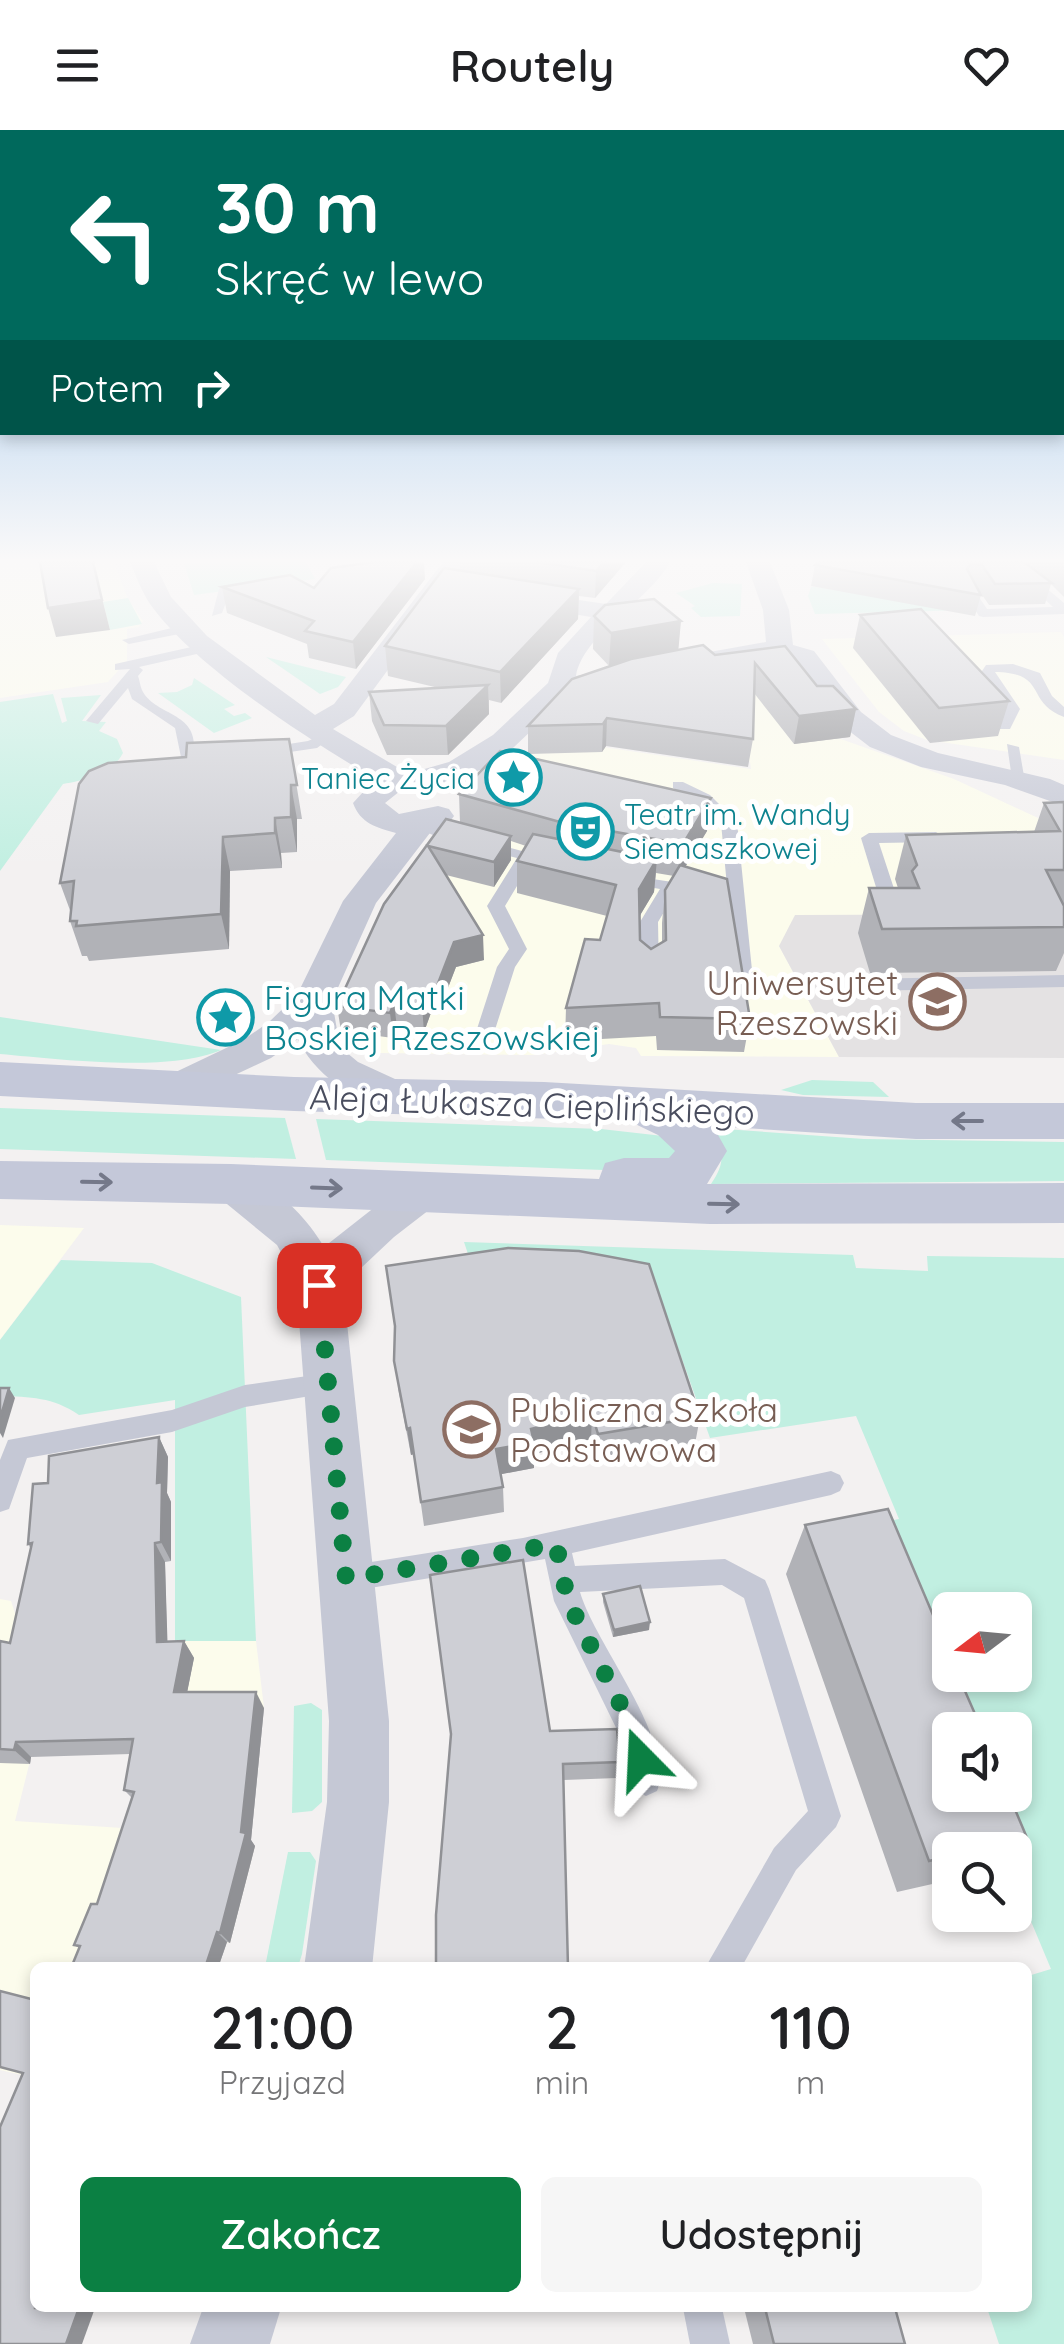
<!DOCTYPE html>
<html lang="pl">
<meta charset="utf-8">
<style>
:root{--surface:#fff;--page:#f6f6f6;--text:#202124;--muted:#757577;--accent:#0b8043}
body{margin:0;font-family:Quicksand,sans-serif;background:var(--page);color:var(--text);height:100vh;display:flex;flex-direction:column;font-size:38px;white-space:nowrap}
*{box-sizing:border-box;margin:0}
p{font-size:32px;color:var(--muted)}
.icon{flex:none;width:55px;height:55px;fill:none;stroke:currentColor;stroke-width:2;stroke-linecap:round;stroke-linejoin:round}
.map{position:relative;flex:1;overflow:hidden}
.details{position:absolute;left:30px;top:1832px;width:1002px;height:350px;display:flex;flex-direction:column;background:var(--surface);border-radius:15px;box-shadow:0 5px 15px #0003}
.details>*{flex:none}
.banner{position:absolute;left:0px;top:0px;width:1065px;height:305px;box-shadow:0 5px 15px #0003;background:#00695c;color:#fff;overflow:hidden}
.needle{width:65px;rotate:254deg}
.controls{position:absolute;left:932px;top:1462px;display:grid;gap:20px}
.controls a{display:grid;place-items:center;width:100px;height:100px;border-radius:15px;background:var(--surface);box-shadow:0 5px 15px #0003;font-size:50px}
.pin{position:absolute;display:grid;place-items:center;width:85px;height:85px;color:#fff;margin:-42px;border-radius:20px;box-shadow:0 5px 15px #0006}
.me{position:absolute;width:110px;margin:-55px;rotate:339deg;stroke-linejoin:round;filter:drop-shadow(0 0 8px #0008)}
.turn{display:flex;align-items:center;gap:35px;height:210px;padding:0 50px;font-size:45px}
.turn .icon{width:130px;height:130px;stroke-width:2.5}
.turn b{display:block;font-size:70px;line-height:85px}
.then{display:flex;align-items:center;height:95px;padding:0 50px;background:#0003;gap:20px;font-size:38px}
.eta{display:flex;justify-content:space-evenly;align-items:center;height:170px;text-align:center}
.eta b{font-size:60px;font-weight:600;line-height:70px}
.button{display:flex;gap:20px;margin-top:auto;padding:20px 50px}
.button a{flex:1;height:115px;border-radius:15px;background:var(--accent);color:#fff;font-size:40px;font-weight:600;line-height:115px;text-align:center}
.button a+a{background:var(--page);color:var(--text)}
header{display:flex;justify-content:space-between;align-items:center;height:130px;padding:0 50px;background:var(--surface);font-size:45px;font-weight:600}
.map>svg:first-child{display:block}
.commercial{fill:#fcfcec}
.education{fill:#e4e2e3}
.green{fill:#c1efe1;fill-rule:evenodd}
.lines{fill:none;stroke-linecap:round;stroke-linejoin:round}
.service{fill:#c5c8d5;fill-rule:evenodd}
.minor{fill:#c5c8d5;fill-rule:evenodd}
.secondary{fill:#c4c8d9;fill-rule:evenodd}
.wall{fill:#b1b2b7;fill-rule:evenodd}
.shaded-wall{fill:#909195}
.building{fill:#cecfd5;stroke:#909195;stroke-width:2.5}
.oneway{stroke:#747889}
.route{stroke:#0b8043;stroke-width:18;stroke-dasharray:0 32.4}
.labels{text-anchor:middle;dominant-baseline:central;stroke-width:10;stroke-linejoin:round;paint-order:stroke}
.far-culture-label{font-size:30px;fill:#0d838f;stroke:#fff;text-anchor:end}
.education-label{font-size:35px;fill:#785e54;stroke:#fff;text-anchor:end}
.culture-label{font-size:35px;fill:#0d838f;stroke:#fff;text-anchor:start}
.street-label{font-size:35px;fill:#494d5e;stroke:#fff}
</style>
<header><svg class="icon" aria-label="menu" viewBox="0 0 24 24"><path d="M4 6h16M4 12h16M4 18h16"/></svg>Routely<svg class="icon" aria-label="heart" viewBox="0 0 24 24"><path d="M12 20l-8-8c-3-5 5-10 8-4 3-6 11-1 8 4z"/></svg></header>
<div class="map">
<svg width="1064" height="2214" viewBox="0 0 1064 2214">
<rect width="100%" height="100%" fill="#f3f1f1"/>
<g class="commercial">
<path d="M0 432H114L127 467 143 491 139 497 127 499V531L108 552 0 568Z"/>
<path d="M1061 502 1064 507V630L927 610 904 601 879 582 822 509Z"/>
<path d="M782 537 838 608 954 649 1064 700V784L779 816 839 927 641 926 636 918 609 914 534 925 380 923 351 917 341 902 387 798 542 608 751 639 750 632 714 581Z"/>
<path d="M0 1095 84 1098 0 1210Z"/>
<path d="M0 1469 11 1471 24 1511H256L264 1578H153L31 1627 15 1691 138 1699 255 1716 230 1813 224 1812 215 1837 35 1838V1948L0 1940Z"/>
</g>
<path class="education" d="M1064 784V928L839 927 779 816 795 785Z"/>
<g class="green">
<path d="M306 432 315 449 194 465 184 433Z"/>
<path d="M713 453 742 454 740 486 701 487 691 478 695 476 676 463Z"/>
<path d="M811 457H815L973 480 815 484 808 466Z"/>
<path d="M128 468 142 494 110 500 103 472Z"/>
<path d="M266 527 346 547 338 557 320 564Z"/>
<path d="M194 548 235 575 224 579 234 586 245 583 252 588 214 603 158 563 177 562 192 555Z"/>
<path d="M53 564 62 593 67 591 61 568 101 565 82 591 106 592 99 601 117 609 123 623C112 644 86 650 63 654L0 741V572Z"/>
<path d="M0 887 221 920C169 943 58 929 0 924Z"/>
<path d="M812 950 873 952 889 967 803 965 781 960Z"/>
<path d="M0 978 285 988 296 1029 0 1019Z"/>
<path d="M316 989 601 999 663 1006 679 1021 659 1042 326 1030Z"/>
<path d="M710 998 864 1009 1064 1012V1051L711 1054C727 1031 723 1021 710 998Z"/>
<path d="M464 1112 853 1125 856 1138 928 1141 927 1126 1064 1128V2214H999L987 2178H1028V1846L1051 1839 1015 1753V1720H1001L979 1665H1015V1600H952L867 1395 899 1389 856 1286 710 1308 659 1164 469 1127ZM950 1480H1015V1545H950Z"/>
<path d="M61 1130 152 1133 241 1167 256 1511H175V1270L79 1285C53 1267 30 1267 0 1266V1210Z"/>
<path d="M311 1573 322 1580V1672L312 1681 292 1683 294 1576Z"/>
<path d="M288 1722H310L316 1731 302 1824 298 1837H265Z"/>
</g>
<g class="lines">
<g class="service">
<path d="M1025 440 1064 473V484L983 487 979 486 963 461 973 458 987 479 1053 477 1021 447 1019 444Z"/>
<path d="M225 455 231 459 222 483 212 486 219 459Z"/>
<path d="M184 495 190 499 189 502 129 514 122 510Z"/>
<path d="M205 514 212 518 210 521 139 537 143 540 138 546C140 551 140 557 143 562 157 586 197 582 194 620L211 621V627H181L175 598 132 569 128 558 98 594 86 591 130 539 115 540V534Z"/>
<path d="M1013 534 1040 543 1052 566 1064 577V587C1024 572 1049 543 995 542L1020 579 1010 599H1000L998 596 1006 579 980 544 986 535Z"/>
<path d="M325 603 332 607 317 618 263 626 256 622 263 618 308 611Z"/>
<path d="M1007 614 1019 617 1025 652 1012 649Z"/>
<path d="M673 652H683L710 665 737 692 753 850 751 854H737L735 850 727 766 676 762 658 792 659 843 650 849 641 843 640 792 660 759 620 752V744L692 755 727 756 721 693 698 671 673 658Z"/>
<path d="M414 691H426L452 702 559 731 551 736 532 731 505 776 527 819 515 837 493 906H479L476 902 497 837 509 819 487 776 517 728 440 708 414 697Z"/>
<path d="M869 703 936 702 944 707 936 712 879 713 901 780 898 784H886L883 780 861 708Z"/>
<path d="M1064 845V857L860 861 851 855 860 849Z"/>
<path d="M328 1243 337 1246 340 1253 337 1260 328 1263 245 1277 172 1302 27 1328 9 1379 0 1382V1330L8 1310 172 1280 245 1255Z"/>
<path d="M831 1341 840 1345 844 1353 840 1361 831 1365 572 1423 575 1436 725 1429 765 1450 769 1459 841 1686 836 1697 796 1740 741 1838H705L774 1718 808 1681 744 1468 722 1455 580 1462C594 1512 677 1613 657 1661L646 1666 635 1661 622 1610 554 1471 545 1429 346 1462 336 1458 332 1449 336 1440 346 1436 523 1408Z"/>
<path d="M683 2178H722L730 2214H690Z"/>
</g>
<g class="minor">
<path d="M130 432H154L171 467 207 506 315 585 334 574 443 432H467L354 586 333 599 397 637 414 642 449 632 493 605 548 553 558 523 591 487 508 473 505 468 508 463 517 461 606 474 646 432H670C648 472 583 504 576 546L766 512 763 480 746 432H770L789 480 793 515 814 521 861 582 891 605 938 623 1050 649 1064 655V676L1005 655 921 637 870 617 840 594 796 533 751 528 570 564 514 617 489 636 436 659 400 661 385 673 399 684 438 676 449 679 454 686 449 693 433 699 376 773 332 871 340 917 358 932 408 955 414 965 408 975C369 986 312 944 298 909L271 928 175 973 161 969 155 959 161 949 243 910 269 892 297 865 343 771 396 703C377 698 360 693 353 673L375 649C307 608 196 538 150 474 142 462 136 446 130 432Z"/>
<path d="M231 1038C268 1049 305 1084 324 1117L408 1051 423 1046 438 1051 445 1062 438 1073 394 1107 343 1155 389 1591V1672L372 1838H304L327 1672 329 1591 296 1150 277 1115 216 1065 209 1054 216 1043Z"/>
<path d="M203 2178H281L270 2214H190Z"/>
</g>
<path class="secondary" d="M0 932 294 947 544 952 916 973H1064V1009H916L713 996 727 1021 707 1054 1064 1053V1093L710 1094 231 1074 0 1069V1031L231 1034 599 1049 605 1033 624 1028H669L675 1021 658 1005 629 991 294 981 0 966Z"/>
</g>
<g class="wall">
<path d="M460 432H626L595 468 579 466 578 489 501 573 489 570V584L448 625H387L372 591 369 562 439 558 388 546 385 516 460 441Z"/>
<path d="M818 432H1064V467L1051 454 1045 474 989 475 976 456 981 465 975 486 811 456 815 435Z"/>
<path d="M425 449 356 539 309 528 307 514 227 483 222 457 314 458Z"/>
<path d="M860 485 1009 571 998 606 930 613 853 518Z"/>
<path d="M594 486 678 520 715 525 785 516 817 556 856 579 850 607 794 614 754 563 753 609 748 637 606 616 602 622 528 624V596L609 536 593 519Z"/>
<path d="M289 609 302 689H297V722L281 723 282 738 230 741 229 819 89 831 87 826H82L70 791 71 783 60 753 186 627Z"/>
<path d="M459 664 707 701 685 737 750 889 744 922 657 920 656 906 565 911 566 878 600 810 607 786 517 763V731L526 716 511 711V730L494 757 446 745 484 830 456 837 439 881 432 880 424 902 397 898 393 908 341 901 337 876 384 774 446 689 460 693ZM656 743 674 746 665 760 662 793V812L651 819 640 810 639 787 654 762Z"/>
<path d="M1064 672V823L1056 841 870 843 858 803 869 758H898L895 749 906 705 1034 702 1044 673Z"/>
<path d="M398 1258 700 1287 695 1314 596 1330 591 1310 534 1324V1338L501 1344 503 1357 504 1382 424 1396 414 1324 411 1325Z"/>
<path d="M159 1307 168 1327 167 1363 171 1372V1431L165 1432 167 1512 184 1511 194 1528 187 1562 264 1578 251 1710 255 1716 230 1813 227 1812 218 1838H71L79 1818 74 1815 97 1774 132 1668 124 1660 130 1624 31 1627 30 1634 0 1633V1511L10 1513 31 1419 28 1414 48 1353Z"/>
<path d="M805 1395 1027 1708 1013 1720H950V1750L897 1762 786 1444Z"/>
<path d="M603 1464 649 1500 613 1507 603 1472Z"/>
<path d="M550 1601 620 1632 617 1648 564 1650Z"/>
<path d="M744 2178H895L905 2214H753Z"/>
</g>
<g class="shaded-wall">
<path d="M93 432 110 500 56 507 48 478Z"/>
<path d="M417 432H424L425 449 356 539 353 512Z"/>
<path d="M604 432H626L595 468 596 441Z"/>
<path d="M579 459 578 489 501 573 500 542Z"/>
<path d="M681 491 678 524 609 536 611 503Z"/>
<path d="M488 555 489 584 448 625 446 596Z"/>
<path d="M856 579 850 607 794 614 799 586Z"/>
<path d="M607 588 606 616 602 622 603 594Z"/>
<path d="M291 655 297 689V722L291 687Z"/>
<path d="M711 668 707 701 679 747 683 714Z"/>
<path d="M275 688 281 723 282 738 275 703Z"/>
<path d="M511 706V730L494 757V732Z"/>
<path d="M223 707 230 741 229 819 221 784Z"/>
<path d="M657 729 654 762 636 792 639 759Z"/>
<path d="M483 805 484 830 456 837 439 881 437 856 454 812Z"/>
<path d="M430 855 432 880 424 902 422 876Z"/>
<path d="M394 873 397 898 393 908 390 883Z"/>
<path d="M9 1258 15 1268 3 1308 0 1303V1289Z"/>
<path d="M592 1284 591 1310 534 1324V1338L497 1345 496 1319 531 1299Z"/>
<path d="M410 1298 414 1324 411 1325 407 1299Z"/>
<path d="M159 1307 168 1327 167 1363 171 1372V1431L161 1412 157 1353Z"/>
<path d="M155 1413 165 1432 168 1529 157 1512Z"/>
<path d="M650 1492 649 1500 613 1507 614 1500Z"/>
<path d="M184 1511 194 1528 184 1578 174 1562Z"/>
<path d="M256 1562 264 1578 251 1710 255 1716 230 1813 220 1803 241 1702Z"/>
<path d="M16 1612 31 1627 30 1634 14 1620Z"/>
<path d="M217 1802 227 1812 218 1838H205Z"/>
<path d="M79 2178H95L82 2214H66Z"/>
</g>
<g class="building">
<path d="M40 432H93L102 470 48 478Z"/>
<path d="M375 432H417L353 512 305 501 314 491 222 457 290 445 314 458 331 438Z"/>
<path d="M536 432H604L596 441Z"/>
<path d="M818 432H1024L1052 453 995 454 982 435 970 434 967 439 981 465 815 435Z"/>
<path d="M444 438 579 459 500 542 385 516Z"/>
<path d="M654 469 681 491 611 503 594 486 605 475Z"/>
<path d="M921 479 1009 571 939 578 860 485Z"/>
<path d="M703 515 715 525 785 516 817 556H833L856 579 799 586 755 533 753 609 607 588 603 594 528 596 572 549 631 529Z"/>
<path d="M488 555 446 596 384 595 369 562Z"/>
<path d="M289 609 297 655H291V687L275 688V703L223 707 221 784 76 796 77 791H70L74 751 60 753 79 654 89 641 108 633 186 627 187 613Z"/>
<path d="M500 621 711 668 683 714 560 692 459 664Z"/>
<path d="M1064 672V740H1046L1064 776V797L882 799 869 758H919L912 741 917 735 906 705 1060 701 1044 673Z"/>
<path d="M446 689 511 706 494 732 428 716 483 805 454 812 437 856 430 855 422 876 394 873 390 883 337 876 384 774Z"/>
<path d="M533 704 657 729 639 759 640 810 651 819 666 810 665 760 680 735 727 749 750 889 660 887 659 873 566 878 585 809 600 810 616 755 517 731Z"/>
<path d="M508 1118 579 1121 649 1134 700 1287 598 1304 592 1284 531 1299 534 1312 496 1319 503 1357 421 1372 410 1298 407 1299 394 1231 395 1196 386 1136Z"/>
<path d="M0 1258H9L0 1289Z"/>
<path d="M159 1307 157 1353 162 1352 161 1412 155 1413 157 1512 184 1511 174 1562H256L241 1702 246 1703 220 1803 217 1802 205 1838H71L80 1816 74 1815 91 1774H97L134 1662 124 1660 133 1609 16 1612 14 1620 0 1619V1511L10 1513 32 1413 28 1414 33 1354 48 1353 49 1326Z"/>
<path d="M888 1379 950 1525V1545H958L982 1600H950V1665H1009L1027 1708 977 1720H950V1726L929 1731 805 1395Z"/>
<path d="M523 1430 550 1601 617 1599 620 1632 563 1634 568 1838H436V1785L451 1604 430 1445Z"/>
<path d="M640 1456 650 1492 614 1500 603 1464Z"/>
<path d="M0 1861 35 1870V2178H79L66 2214H0V1997L23 1943 0 1937Z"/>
<path d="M765 2178H895L905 2214H774Z"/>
</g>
<defs><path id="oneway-shaft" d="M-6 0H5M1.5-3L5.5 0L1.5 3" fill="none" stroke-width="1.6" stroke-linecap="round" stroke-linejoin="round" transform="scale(2.5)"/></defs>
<g class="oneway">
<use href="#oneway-shaft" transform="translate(967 991) rotate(-180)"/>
<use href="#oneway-shaft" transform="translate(97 1052) rotate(1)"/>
<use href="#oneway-shaft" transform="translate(327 1058) rotate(2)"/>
<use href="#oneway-shaft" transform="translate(724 1074) rotate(1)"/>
</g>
<linearGradient id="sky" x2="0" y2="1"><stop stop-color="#84b7e9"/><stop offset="0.58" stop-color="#faf9f9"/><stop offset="1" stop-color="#faf9f9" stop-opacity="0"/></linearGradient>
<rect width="1064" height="742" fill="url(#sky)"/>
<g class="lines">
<path class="route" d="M319 1155 346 1449 556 1414 568 1471 637 1607 641 1629"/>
</g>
<defs>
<symbol id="sight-ring" viewBox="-11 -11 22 22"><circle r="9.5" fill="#fff" stroke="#0f9aa8" stroke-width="1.5"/><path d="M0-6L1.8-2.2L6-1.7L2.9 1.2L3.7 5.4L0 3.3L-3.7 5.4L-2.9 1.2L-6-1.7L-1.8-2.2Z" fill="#0f9aa8"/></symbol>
<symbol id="theatre-ring" viewBox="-11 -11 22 22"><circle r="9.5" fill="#fff" stroke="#0f9aa8" stroke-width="1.5"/><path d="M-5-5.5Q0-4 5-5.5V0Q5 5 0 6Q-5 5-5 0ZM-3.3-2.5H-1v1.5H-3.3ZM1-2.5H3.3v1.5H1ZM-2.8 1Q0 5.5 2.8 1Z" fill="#0f9aa8"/></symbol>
<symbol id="university-ring" viewBox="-11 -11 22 22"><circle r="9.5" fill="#fff" stroke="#8d6e63" stroke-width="1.5"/><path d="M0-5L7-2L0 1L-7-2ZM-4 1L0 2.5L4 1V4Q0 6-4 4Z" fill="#8d6e63"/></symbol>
<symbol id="school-ring" viewBox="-11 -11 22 22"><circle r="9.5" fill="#fff" stroke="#8d6e63" stroke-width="1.5"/><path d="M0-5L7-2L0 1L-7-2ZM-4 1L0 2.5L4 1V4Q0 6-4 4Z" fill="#8d6e63"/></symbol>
</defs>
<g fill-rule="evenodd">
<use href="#sight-ring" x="482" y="616" width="63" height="63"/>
<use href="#theatre-ring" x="554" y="670" width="63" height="63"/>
<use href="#university-ring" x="906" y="840" width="63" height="63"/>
<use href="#sight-ring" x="194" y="856" width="63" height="63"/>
<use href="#school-ring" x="440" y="1268" width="63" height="63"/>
</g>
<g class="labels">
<g class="far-culture-label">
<text x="475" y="648">Taniec Życia</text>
<text x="624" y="684" text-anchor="start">Teatr im. Wandy<tspan x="624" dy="34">Siemaszkowej</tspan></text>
</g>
<g class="education-label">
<text x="898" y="852">Uniwersytet<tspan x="898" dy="40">Rzeszowski</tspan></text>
<text x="510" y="1279" text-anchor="start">Publiczna Szkoła<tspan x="510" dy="40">Podstawowa</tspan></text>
</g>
<g class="culture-label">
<text x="264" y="867">Figura Matki<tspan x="264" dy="40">Boskiej Rzeszowskiej</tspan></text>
</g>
<g class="street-label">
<text transform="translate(532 974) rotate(2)">Aleja Łukasza Cieplińskiego</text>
</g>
</g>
</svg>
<div class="controls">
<a><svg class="needle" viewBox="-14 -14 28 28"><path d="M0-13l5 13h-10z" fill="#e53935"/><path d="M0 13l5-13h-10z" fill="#757577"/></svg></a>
<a><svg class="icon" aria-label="sound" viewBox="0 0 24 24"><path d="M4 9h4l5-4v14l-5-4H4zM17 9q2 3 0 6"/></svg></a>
<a><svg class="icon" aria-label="search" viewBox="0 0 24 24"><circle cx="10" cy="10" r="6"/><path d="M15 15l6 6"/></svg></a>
</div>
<div class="pin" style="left:319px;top:1155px;background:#d93025"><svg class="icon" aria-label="arrive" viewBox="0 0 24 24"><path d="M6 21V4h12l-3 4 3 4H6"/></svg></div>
<svg class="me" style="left:641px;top:1629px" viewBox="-20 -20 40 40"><path d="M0-17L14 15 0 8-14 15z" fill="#0b8043" stroke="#fff" stroke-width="4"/></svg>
<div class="banner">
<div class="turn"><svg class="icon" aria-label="left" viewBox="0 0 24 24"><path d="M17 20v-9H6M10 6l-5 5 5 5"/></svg><div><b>30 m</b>Skręć w lewo</div></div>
<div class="then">Potem<svg class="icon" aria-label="right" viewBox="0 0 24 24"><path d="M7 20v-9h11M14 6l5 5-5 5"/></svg></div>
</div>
<section class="details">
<div class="eta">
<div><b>21:00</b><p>Przyjazd</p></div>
<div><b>2</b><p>min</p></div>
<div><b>110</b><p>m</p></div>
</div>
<div class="button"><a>Zakończ</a><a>Udostępnij</a></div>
</section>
</div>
